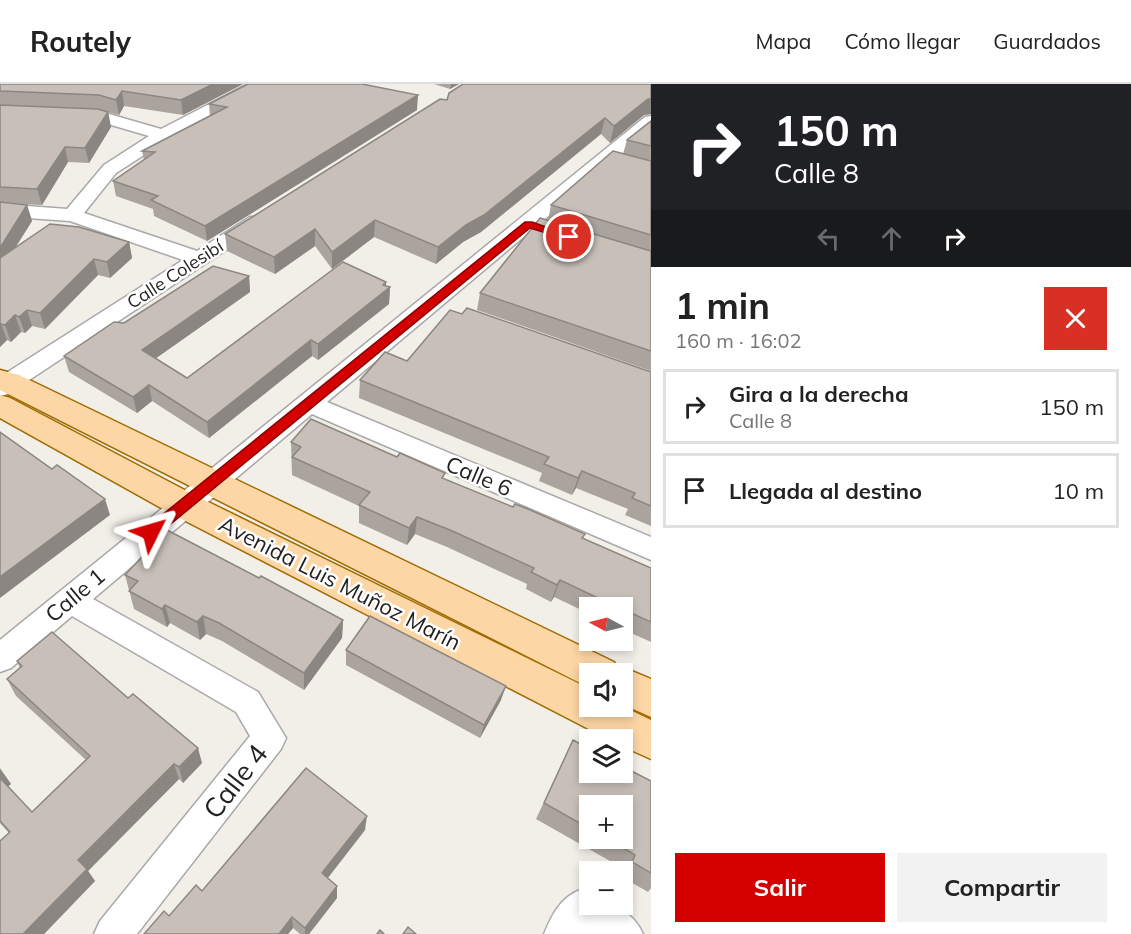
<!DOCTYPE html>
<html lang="es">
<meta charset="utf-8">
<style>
:root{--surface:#fff;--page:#f2f2f2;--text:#222;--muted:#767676;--line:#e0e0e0;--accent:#d40000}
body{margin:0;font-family:Mulish,sans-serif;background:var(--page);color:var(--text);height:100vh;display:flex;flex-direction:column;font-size:22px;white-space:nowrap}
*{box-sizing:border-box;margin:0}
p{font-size:20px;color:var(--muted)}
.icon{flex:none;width:33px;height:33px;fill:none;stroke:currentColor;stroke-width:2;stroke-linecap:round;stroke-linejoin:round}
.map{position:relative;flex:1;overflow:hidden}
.side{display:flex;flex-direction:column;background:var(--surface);width:480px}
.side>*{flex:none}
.top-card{background:#202124;color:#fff;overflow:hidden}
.needle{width:39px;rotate:277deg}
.fabs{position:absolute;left:579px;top:513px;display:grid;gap:12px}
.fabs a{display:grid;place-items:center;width:54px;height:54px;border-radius:0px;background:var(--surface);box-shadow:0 3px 9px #0003;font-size:30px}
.pin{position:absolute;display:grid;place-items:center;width:51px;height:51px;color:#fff;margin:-26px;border:3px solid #fff;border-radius:50%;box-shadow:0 2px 6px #0007}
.me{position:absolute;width:66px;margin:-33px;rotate:50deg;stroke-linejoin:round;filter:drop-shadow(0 0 4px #0008)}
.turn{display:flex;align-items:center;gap:21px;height:126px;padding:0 24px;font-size:27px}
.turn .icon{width:78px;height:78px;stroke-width:2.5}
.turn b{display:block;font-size:42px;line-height:51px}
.lanes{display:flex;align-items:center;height:57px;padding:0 24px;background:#0003;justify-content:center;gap:30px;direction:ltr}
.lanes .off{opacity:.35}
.round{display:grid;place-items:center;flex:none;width:63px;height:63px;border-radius:0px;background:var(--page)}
.summary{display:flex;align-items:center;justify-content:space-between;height:102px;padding:0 24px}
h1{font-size:36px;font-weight:700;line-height:45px}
.primary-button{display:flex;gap:12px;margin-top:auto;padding:12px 24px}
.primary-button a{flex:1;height:69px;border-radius:0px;background:var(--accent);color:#fff;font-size:24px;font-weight:700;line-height:69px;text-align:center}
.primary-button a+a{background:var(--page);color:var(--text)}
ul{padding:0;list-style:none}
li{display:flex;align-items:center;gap:18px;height:75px;margin:0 12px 9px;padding:0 12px;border:3px solid var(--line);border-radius:0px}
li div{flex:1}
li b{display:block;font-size:22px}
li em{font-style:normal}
header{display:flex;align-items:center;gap:36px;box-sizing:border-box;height:84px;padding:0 30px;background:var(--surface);border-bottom:2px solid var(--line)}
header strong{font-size:28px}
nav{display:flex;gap:33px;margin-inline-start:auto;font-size:21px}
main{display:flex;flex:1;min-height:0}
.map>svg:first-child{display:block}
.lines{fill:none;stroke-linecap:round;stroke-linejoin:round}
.minor-casing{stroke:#a9a9a9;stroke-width:3}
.primary-casing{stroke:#a06b00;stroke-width:3}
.minor{fill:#fff;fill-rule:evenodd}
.primary{fill:#fcd6a4;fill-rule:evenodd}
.wall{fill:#aba49e;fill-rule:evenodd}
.shaded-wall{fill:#8b8681}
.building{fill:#c7bfb8;stroke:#8b8681;stroke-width:1.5}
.route{fill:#d40000;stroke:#8a0000;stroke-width:1.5}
.labels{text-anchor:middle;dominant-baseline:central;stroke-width:5;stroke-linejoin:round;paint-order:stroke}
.far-street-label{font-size:18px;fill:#222;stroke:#fff}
.street-label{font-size:22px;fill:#222;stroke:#fff}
.near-street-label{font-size:27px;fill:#222;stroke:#fff}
</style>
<header>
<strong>Routely</strong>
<nav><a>Mapa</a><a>Cómo llegar</a><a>Guardados</a></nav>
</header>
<main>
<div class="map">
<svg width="651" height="850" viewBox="0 0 651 850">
<rect width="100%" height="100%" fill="#f2efe9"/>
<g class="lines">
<defs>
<g id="minor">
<path d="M248 0H268L266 3 169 55 116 89 84 129 197 167 250 133H264L267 137 264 141 8 310 0 312V293L183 176 70 137 0 132V120L67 125 104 81 149 52 101 38 0 33V23L102 28 161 45Z"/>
<path d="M651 32V46L327 318 651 453V476L312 330 93 515 258 608 286 654 281 665 137 850H94L100 837 250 652 236 628 72 532 11 584 0 588V556L645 33Z"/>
<path d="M580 806 590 810V820C613 820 633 827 643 850H544C552 831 560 814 580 806Z"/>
</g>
<g id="primary">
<path d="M0 286 19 291 614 578 617 585 622 583 651 595V633L622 620V590H590V603L586 602 0 306Z"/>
<path d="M0 311 10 314 196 412 590 605V622H622L651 636V675L622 662V656H610L172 430 0 334Z"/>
</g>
</defs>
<use href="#minor" class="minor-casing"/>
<use href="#primary" class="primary-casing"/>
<use href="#minor" class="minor"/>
<use href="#primary" class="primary"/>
</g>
<g class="wall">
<path d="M0 0H243L183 31 124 22 119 31 99 26 108 28 111 43 89 79 68 78 42 121 2 119 27 121 32 137 15 164 129 158 132 174 110 194 98 191 45 245 32 242 25 249 21 248 11 258 7 256 0 263Z"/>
<path d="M434 0H459L450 5Z"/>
<path d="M651 0V30L644 31 610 59 601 50 481 148 463 158 436 180 374 153 332 185 315 162 275 190 227 167 225 150 447 16Z"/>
<path d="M209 20 417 26 207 157 154 132 153 125 116 112 113 97 144 76 142 67 210 32Z"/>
<path d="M651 37V287L477 226 480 209 548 137 551 121 623 70 627 56Z"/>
<path d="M249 192 250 208 156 274 187 294 386 202 390 203 389 220 318 276 312 272 209 354 152 317 137 329 69 288 64 272 124 239Z"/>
<path d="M462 230 651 288V442L625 431 628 425 576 404 572 411 539 397 542 389 359 314 360 296 407 277Z"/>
<path d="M291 358 444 395 513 423 585 450 583 454 651 484V558L622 545V524H590V530L554 513 551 518 526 505 527 500 447 463 415 450 407 461 359 439V422L292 391Z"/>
<path d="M125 491 343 536 342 554 304 606 222 557 206 550 200 556 170 539 167 543 134 525Z"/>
<path d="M346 566 501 616 480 654 346 581Z"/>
<path d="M17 577 202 679 183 699 179 695 88 787 95 797 44 850H0L9 749 0 739V684L11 700 8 702 32 728 86 676 16 612 7 595 20 584Z"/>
<path d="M573 656 651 697V804L648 808 622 793V788L624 785 536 735ZM590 722 622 754H590Z"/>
<path d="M365 746 328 794 337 814 309 850H300L293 844 288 850H144L202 807Z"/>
</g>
<g class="shaded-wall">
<path d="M213 0H243L183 31 181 16Z"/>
<path d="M451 0H459L450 5Z"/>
<path d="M122 7 124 22 119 31 116 16Z"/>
<path d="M418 11 417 26 207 157 205 142Z"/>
<path d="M648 15H651V30L644 31 610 59 614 42Z"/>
<path d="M108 28 111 43 89 79 85 64Z"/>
<path d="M605 34 601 50 481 148 463 158 436 180 438 163Z"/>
<path d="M65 63 68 78 42 121 37 105Z"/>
<path d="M27 121 32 137 0 188V164Z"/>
<path d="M375 136 374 153 332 185V168Z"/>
<path d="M315 145V162L275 190 274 173Z"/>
<path d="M129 158 132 174 110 194 107 178Z"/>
<path d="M94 175 98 191 45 245 40 229Z"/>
<path d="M249 192 250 208 145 282 142 266Z"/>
<path d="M386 198V206L390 203 389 220 318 276V260Z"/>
<path d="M27 226 32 242 25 249 19 233Z"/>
<path d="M15 231 21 248 11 258 5 241Z"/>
<path d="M1 240 7 256 0 263V241Z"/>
<path d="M311 256 312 272 209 354 207 338Z"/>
<path d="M149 301 152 317 137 329 133 313Z"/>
<path d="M582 387 576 404 572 411 578 394Z"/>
<path d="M105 415 110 431 0 514V493Z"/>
<path d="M417 433 415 450 407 461 409 444Z"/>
<path d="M560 496 554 513 551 518 557 501Z"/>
<path d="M165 521 170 539 167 543 162 525Z"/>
<path d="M203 532 206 550 200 556 197 538Z"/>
<path d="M343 536 342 554 304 606V589Z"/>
<path d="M506 602 501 616 480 654 484 641Z"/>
<path d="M198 664 202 679 183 699 179 683Z"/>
<path d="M174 680 179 695 88 787 95 797 44 850H23L78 776Z"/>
<path d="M0 685 11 700 6 704 0 695Z"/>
<path d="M367 732 365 746 322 801V789Z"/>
<path d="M337 802V814L309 850H305V844Z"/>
<path d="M292 833 293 844 288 850H279Z"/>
</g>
<g class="building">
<path d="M0 0H213L181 16 122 7 116 16 99 11 0 7Z"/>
<path d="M248 0H362L418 11 205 142 151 116 158 112 113 97 155 68 142 67 227 23 209 20Z"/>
<path d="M463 0H651V15H648L614 42 605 34 484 131 466 141 438 163 375 136 332 168 315 145 274 173 225 150 440 15 447 16 449 9Z"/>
<path d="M0 21 98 25 108 28 85 64 65 63 37 105 0 103Z"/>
<path d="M651 37V62L627 56Z"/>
<path d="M613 67 651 77V151L551 121Z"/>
<path d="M0 118 27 121 0 164Z"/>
<path d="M540 134 651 167V267L480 209Z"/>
<path d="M50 140 79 143 129 158 107 178 94 175 40 229 27 226 19 233 15 231 5 241 1 240 0 241V174Z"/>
<path d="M343 178 386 198 383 201 390 203 318 260 311 256 207 338 149 301 133 313 64 272 114 238 124 239 213 182 249 192 142 266 187 294Z"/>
<path d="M467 224 651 288V422L632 414 635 409 582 387 578 394 544 380 549 373 360 296 385 268 407 277 450 226 462 230Z"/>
<path d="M311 335 397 373 400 369 445 389 442 394 513 423 515 420 528 425 585 450 582 454 651 484V538L622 525V524H619L560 496 557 501 531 488 534 484 450 446 417 433 409 444 359 421 370 408 292 373 301 363 291 358Z"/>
<path d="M0 348 52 385 57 381 105 415 0 493Z"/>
<path d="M167 446 259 494 261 492 343 536 304 589 219 539 203 532 197 538 165 521 162 525 129 507 138 497 125 491Z"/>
<path d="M370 532 506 602 484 641 346 566Z"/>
<path d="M52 548 128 614 133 610 198 664 179 683 174 680 78 776 87 785 23 850H0V757L10 748 0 737V694L32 728 90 672 7 595 22 582 17 577Z"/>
<path d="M573 656 590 665V688H622V682L651 697V789L632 778 635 771 607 754H622V722H590V745L544 719Z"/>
<path d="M306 684 367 732 322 789 337 802 305 844 292 833 279 850H144L164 827 169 832 196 801 202 807Z"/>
<path d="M408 843 416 850H403Z"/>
<path d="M380 846 384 850H377Z"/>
</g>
<path class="route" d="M525 138H532L574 153 569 156 530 144 156 452H146L144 448 146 444Z"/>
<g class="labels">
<g class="far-street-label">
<text transform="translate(175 190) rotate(-33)">Calle Colesibí</text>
</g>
<g class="street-label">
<text transform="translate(479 392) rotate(23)">Calle 6</text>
<text transform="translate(340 499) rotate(27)">Avenida Luis Muñoz Marín</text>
<text transform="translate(75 511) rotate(-40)">Calle 1</text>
</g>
<g class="near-street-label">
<text transform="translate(235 697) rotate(-52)">Calle 4</text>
</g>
</g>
</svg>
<div class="fabs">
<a><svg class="needle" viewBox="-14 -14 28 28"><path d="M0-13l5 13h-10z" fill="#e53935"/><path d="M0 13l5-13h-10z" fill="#767676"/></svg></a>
<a><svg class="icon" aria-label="sound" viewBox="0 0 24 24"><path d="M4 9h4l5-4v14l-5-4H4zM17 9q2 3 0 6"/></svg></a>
<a><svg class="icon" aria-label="layers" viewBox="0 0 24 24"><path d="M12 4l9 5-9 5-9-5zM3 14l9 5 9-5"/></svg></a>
<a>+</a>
<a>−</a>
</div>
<div class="pin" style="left:569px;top:153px;background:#d93025"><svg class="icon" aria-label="arrive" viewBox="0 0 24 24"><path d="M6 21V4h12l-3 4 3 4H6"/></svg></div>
<svg class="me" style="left:151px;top:448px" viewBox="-20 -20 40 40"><path d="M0-17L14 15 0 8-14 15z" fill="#d40000" stroke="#fff" stroke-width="4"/></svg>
</div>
<section class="side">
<div class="top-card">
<div class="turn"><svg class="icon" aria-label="right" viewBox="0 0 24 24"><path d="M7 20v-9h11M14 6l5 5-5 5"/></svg><div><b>150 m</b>Calle 8</div></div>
<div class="lanes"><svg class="icon off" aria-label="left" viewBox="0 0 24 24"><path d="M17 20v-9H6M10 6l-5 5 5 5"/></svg><svg class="icon off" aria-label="ahead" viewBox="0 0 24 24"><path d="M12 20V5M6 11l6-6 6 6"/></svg><svg class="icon" aria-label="right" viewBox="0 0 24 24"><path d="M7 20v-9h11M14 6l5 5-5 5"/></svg></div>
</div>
<div class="summary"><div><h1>1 min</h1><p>160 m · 16:02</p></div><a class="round" style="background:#d93025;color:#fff"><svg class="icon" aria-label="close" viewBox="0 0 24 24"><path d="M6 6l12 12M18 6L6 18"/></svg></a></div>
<ul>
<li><svg class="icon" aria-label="right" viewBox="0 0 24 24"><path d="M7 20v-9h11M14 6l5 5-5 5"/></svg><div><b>Gira a la derecha</b><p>Calle 8</p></div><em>150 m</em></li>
<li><svg class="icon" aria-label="arrive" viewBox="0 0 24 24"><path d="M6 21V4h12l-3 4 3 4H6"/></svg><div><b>Llegada al destino</b></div><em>10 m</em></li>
</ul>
<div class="primary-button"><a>Salir</a><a>Compartir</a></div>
</section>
</main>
